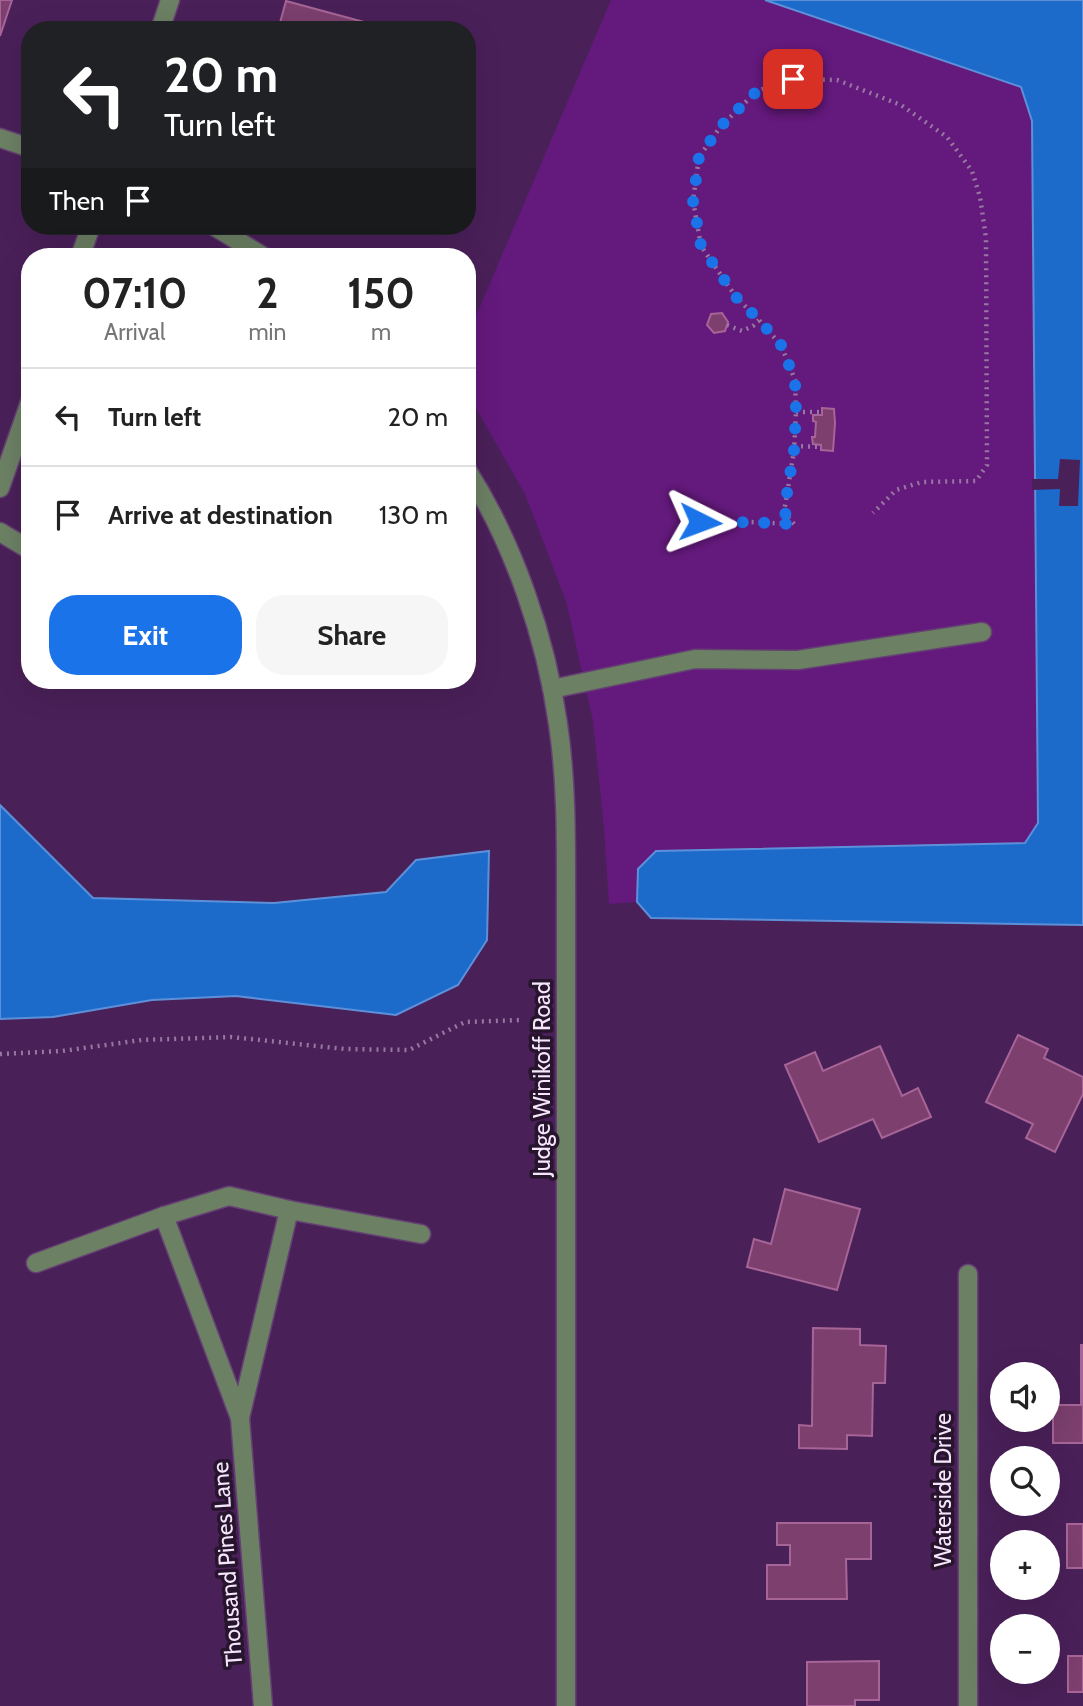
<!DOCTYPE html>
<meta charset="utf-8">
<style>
:root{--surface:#fff;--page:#f6f6f6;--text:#222;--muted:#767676;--line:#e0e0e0;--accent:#1a73e8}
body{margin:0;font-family:Cabin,sans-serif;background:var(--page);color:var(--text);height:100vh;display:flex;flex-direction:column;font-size:26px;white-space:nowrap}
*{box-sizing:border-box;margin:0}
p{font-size:23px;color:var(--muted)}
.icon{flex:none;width:38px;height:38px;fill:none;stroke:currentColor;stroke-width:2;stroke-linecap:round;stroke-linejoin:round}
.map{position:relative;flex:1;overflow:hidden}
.sheet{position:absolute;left:21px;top:248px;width:455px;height:441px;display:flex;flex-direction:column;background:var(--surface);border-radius:28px;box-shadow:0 7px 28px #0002}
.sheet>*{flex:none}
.banner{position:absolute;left:21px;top:21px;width:455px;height:214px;border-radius:28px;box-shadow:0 7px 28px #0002;background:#202124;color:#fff;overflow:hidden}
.tools{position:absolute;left:990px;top:1362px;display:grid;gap:14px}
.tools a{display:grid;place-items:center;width:70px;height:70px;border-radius:50%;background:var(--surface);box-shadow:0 7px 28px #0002;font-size:35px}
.pin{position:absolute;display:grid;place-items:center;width:60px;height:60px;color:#fff;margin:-30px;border-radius:14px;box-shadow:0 4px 10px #0006}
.me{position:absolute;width:77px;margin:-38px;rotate:93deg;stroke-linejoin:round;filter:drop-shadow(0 0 5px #0008)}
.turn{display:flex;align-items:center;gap:24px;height:147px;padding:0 28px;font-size:32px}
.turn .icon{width:91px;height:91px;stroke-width:2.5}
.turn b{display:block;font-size:49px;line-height:60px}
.then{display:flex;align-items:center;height:66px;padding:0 28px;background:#0003;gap:14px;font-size:26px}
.eta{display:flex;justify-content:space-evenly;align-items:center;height:119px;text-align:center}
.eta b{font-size:42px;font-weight:800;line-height:49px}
.button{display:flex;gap:14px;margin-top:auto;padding:14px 28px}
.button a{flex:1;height:80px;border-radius:28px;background:var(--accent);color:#fff;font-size:28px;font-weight:800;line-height:80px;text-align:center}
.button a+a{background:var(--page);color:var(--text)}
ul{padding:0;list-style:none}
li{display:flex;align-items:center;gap:21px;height:98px;padding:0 28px;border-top:2px solid var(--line)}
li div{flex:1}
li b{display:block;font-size:26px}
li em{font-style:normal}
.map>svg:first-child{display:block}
.green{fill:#64197c}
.water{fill:#1c6bcb;stroke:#5d90d9;stroke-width:2}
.pier{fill:#4a2059}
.building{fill:#7c3f6e;stroke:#a66596;stroke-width:2}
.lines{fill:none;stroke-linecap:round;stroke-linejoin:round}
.minor-casing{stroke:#654073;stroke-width:21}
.path{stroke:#9678a1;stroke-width:4.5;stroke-dasharray:2 5;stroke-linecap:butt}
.minor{stroke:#6c8064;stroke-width:18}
.route{stroke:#1a73e8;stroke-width:12;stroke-dasharray:0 21.6}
.labels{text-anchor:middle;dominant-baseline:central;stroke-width:7;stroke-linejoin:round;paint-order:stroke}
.street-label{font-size:23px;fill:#f5e6fb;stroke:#27142d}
</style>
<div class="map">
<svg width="1083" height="1706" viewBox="0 0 1083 1706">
<rect width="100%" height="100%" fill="#4a2059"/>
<path class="green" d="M611 0H765L1021 87 1033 121 1038 823 1025 843 656 851 638 869 637 902 609 904 604 828 593 721 566 601 525 494 473 403 467 395V337Z"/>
<g class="water">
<path d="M765 0H1083V925L651 918 637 902 638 869 656 851 1025 843 1038 823 1032 121 1021 87Z"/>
<path d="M0 805 93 898 274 903 386 892 416 860 489 851 487 940 458 985 396 1015 236 996 152 1000 53 1017 0 1019Z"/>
</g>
<path class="pier" d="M1060 459 1080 460 1078 506H1059L1060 489 1032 490V479H1058Z"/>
<g class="building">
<path d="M0 0H12L0 36Z"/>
<path d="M286 1 386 28 385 30H278Z"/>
<path d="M722 313 728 322 725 331 714 333 707 325 711 314Z"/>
<path d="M822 408 834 409 835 423 833 451 821 450V445L813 444 812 437H815L816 422 813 421V415H822Z"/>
<path d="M1018 1035 1048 1049 1044 1058 1083 1077V1094L1055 1152 1026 1138 1033 1124 986 1102Z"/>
<path d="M880 1046 902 1096 918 1088 931 1117 882 1138 873 1119 819 1142 785 1065 815 1052 823 1071Z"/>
<path d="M785 1189 860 1209 837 1290 747 1267 754 1239 771 1244Z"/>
<path d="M813 1328 860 1329V1345L886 1346 885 1383H873L872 1436 847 1435V1449L799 1448V1425L812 1426Z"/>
<path d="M1081 1345H1083V1443H1053V1405H1081Z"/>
<path d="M777 1523H871V1559H846L847 1599H767V1565H790V1545H777Z"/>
<rect x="1067" y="1524" width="16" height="44"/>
<rect x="1068" y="1656" width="15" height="36"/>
<path d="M879 1661V1700H855V1706H807V1662Z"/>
</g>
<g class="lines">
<defs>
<g id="minor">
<path d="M160 30 170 0"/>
<path d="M0 138 30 148"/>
<path d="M214 226 264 257"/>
<path d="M80 257 91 226"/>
<path d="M467 470C514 544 546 638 558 724 567 784 566 845 566 905V1706"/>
<path d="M0 488 30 402"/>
<path d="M0 532 30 550"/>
<path d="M552 689 695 659 798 660 982 632"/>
<path d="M164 1216 240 1418 289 1210"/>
<path d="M36 1263 164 1216 229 1196 289 1210 421 1234"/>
<path d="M968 1274V1706"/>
<path d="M240 1418 263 1706"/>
</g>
</defs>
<use href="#minor" class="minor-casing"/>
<g class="path">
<path d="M727 325 742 331 753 326 759 320"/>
<path d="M796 412H822"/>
<path d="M794 446 821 447"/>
<path d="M695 505 700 522 703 524 749 522 793 524"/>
<path d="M794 524 784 512 794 451 796 412 795 380 781 345 759 320 736 297 701 246 693 201 699 157 721 126 757 91 793 79 837 80 901 105 947 137 972 171 980 197 986 238 987 465 976 481 922 482 896 490 873 513"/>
<path d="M0 1054 62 1051 142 1040 231 1037 345 1049 409 1050 465 1022 522 1020"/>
</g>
<use href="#minor" class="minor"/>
</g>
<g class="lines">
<path class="route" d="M700 522 704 524 749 522 794 524 784 512 794 450 796 412 795 380 781 345 759 320 736 297 701 246 693 201 699 157 721 126 757 91 793 79"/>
</g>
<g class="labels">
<g class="street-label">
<text transform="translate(542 1079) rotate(-90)">Judge Winikoff Road</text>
<text transform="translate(943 1490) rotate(-90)">Waterside Drive</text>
<text transform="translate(227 1564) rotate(-94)">Thousand Pines Lane</text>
</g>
</g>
</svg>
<div class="tools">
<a><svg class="icon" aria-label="sound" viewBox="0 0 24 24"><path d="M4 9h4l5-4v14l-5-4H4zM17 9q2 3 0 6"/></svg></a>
<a><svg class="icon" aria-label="search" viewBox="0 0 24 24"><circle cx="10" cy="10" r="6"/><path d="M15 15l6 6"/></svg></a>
<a>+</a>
<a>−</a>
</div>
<div class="pin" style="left:793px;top:79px;background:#d93025"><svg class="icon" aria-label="arrive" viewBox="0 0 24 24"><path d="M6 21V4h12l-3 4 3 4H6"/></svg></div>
<svg class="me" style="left:700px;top:522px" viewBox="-20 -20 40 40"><path d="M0-17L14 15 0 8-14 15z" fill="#1a73e8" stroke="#fff" stroke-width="4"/></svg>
<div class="banner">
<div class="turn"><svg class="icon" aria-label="left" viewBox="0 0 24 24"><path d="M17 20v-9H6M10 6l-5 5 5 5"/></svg><div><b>20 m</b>Turn left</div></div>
<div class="then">Then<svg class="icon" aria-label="arrive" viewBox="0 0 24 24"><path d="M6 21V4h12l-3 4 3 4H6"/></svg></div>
</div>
<section class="sheet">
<div class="eta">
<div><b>07:10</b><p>Arrival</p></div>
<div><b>2</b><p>min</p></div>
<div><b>150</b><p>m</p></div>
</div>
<ul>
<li><svg class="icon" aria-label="left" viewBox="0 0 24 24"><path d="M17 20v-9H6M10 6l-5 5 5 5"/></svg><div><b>Turn left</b></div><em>20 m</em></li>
<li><svg class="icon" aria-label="arrive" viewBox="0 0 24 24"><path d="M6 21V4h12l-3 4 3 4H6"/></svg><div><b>Arrive at destination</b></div><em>130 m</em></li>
</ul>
<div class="button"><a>Exit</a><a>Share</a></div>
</section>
</div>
